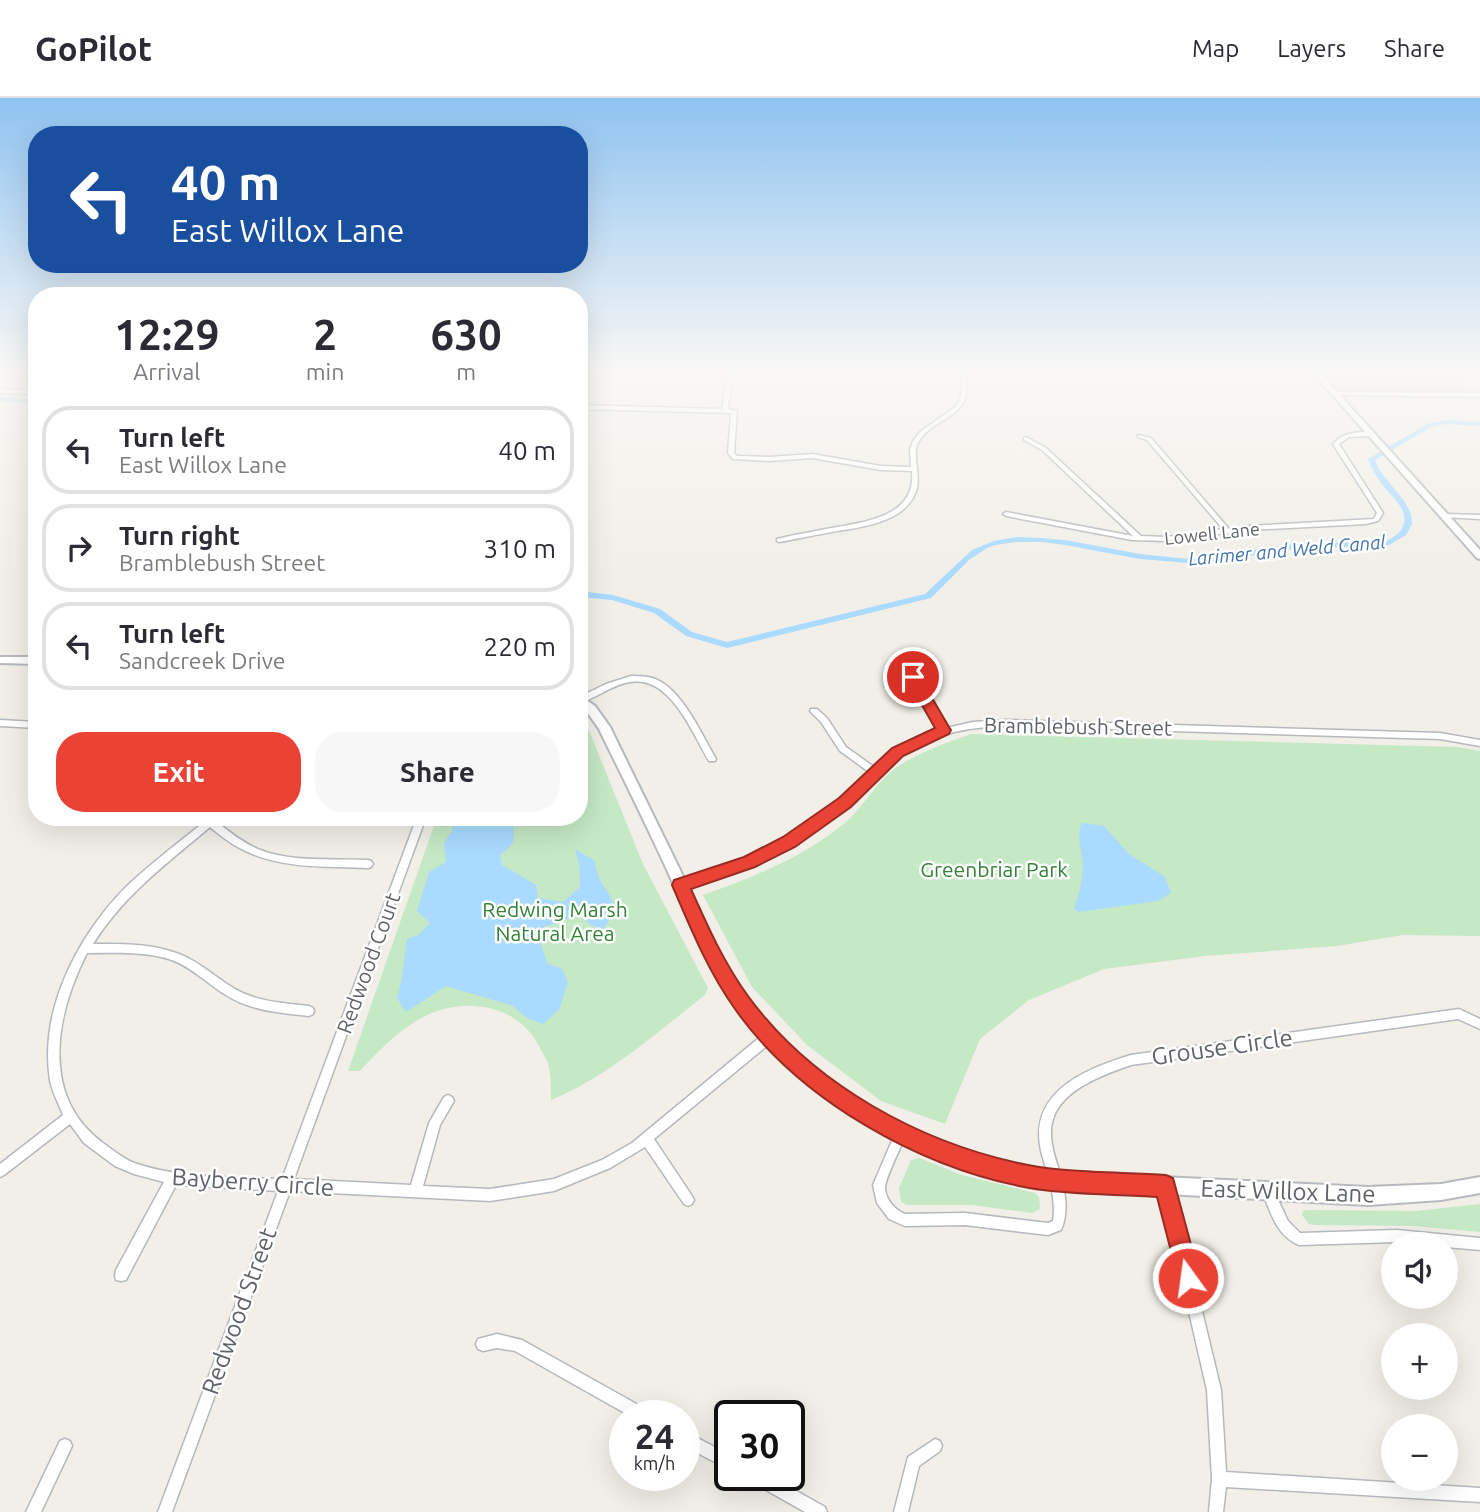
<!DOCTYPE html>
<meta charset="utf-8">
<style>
:root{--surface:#fff;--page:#f7f7f7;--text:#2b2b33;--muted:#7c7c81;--line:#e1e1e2;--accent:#ea4335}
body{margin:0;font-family:Ubuntu,sans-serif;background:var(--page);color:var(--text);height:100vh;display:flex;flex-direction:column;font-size:26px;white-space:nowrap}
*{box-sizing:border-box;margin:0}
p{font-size:23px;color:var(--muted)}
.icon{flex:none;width:38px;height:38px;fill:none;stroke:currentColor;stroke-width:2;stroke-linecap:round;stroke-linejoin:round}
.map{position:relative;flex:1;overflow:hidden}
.drawer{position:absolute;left:28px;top:189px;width:560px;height:539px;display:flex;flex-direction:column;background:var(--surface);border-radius:28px;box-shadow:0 7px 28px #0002}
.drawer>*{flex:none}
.hud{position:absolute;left:28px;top:28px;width:560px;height:147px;border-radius:28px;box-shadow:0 7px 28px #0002;background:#1a4fa0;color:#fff;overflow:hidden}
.fabs{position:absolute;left:1381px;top:1134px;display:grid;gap:14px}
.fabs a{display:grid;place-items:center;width:77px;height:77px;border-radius:50%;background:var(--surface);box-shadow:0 7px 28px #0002;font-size:35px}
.speed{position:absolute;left:609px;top:1302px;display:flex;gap:14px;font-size:35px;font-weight:700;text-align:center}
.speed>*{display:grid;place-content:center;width:91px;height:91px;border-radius:50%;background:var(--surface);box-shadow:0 7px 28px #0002;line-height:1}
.speed small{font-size:18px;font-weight:400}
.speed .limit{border:4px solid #111;border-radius:10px;background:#fff;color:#111}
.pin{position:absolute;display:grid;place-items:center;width:60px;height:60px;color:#fff;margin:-30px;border:4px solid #fff;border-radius:50%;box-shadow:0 2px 7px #0007}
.me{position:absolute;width:77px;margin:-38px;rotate:346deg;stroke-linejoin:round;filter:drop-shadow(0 0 5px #0008)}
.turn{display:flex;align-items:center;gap:24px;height:147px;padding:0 28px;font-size:32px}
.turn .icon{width:91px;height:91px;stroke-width:2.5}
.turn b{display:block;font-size:49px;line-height:60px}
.eta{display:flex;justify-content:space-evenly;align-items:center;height:119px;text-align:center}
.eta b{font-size:42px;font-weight:700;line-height:49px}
.action{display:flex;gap:14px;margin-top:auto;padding:14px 28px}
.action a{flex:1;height:80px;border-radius:28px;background:var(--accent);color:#fff;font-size:28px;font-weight:700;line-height:80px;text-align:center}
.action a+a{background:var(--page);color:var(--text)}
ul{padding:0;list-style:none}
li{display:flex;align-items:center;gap:21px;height:88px;margin:0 14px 10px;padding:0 14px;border:4px solid var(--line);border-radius:28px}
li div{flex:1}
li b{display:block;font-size:26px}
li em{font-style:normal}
header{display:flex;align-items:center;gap:42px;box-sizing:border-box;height:98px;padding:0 35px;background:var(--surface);border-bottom:2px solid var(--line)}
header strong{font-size:33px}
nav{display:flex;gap:38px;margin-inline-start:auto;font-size:24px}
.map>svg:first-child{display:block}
.education{fill:#e1ded6}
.green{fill:#c5e8c5}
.water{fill:#aadaff}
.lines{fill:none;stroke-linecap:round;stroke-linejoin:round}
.canal{fill:#aadaff;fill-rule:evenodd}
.street-casing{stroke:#b5b8bc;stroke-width:3}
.secondary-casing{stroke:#b6babf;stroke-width:4}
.street{fill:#fff;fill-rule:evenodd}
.secondary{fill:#fff;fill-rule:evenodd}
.route{fill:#ea4335;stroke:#982c22;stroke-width:2}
.labels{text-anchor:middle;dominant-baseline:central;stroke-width:5;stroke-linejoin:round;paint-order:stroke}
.far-street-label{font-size:18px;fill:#5f6368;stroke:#fff}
.far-water-label{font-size:19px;font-style:italic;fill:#4174aa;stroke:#fff}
.street-label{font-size:21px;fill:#5f6368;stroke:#fff}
.park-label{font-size:21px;fill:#348238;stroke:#fff}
.near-street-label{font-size:24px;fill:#5f6368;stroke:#fff}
</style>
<header>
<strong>GoPilot</strong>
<nav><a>Map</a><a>Layers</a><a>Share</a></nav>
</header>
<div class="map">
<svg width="1480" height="1414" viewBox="0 0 1480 1414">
<rect width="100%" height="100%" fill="#f1efe8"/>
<path class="education" d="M1318 274H1453L1475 294 1333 292Z"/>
<g class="green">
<path d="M579 622 590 635 643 766 708 890 705 897C656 935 609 978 551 1002 551 991 551 980 549 969 548 963 543 956 540 950 517 903 458 897 416 923 394 937 377 954 360 973H348L437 719H579Z"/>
<path d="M971 636 1458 649 1480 653V838L1403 837 1337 848 1205 858 1104 871 1029 902 980 941 945 1026 881 1003 807 947 752 889 703 797C754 779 804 759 846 724 863 709 875 686 893 672 916 655 944 646 971 636Z"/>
<path d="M919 1060 962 1077 1035 1095 1039 1099 1040 1111 1032 1115 972 1107H906L901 1103 899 1090 911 1062Z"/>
<path d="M1480 1106V1134L1413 1128 1315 1127 1309 1126 1302 1117 1303 1113 1307 1112 1416 1113Z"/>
</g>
<g class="water">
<path d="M455 719H516C507 737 525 739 500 757L502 767 536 787 538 800 563 804 580 789 579 766 575 751 595 763C598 787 607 788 615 809L604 832 591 827 581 817 544 829 541 846 547 865 562 871 568 884 559 912 543 926 527 920 513 908 446 888 406 914 397 900C403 880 404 862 407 841L418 837 430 825 417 813 429 774 446 764 444 745 452 733Z"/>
<path d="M1082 725 1104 728 1129 756 1165 779 1171 795 1158 803 1078 814 1074 810C1079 797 1082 784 1083 770 1083 756 1075 737 1082 725Z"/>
</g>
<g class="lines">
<g class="canal">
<path d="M0 299 37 302V306L0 303Z"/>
<path d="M1446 322 1480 324V328L1446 326 1431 329 1375 362 1380 373 1405 404 1411 416 1412 426 1406 437 1389 447 1292 451 1211 464 1189 465 1140 461 1065 447 1041 444H1017L995 447 987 450 969 462 931 500 727 550 686 538 654 515 612 502 579 499V493L613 497 660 511 692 534 727 544 925 496 972 452 994 443 1017 439 1041 440 1065 442 1140 456 1189 461 1211 459 1292 446 1387 443C1393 439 1401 435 1403 428 1410 412 1390 397 1381 385 1376 378 1371 370 1368 361L1427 326Z"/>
</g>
<defs>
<g id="street">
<path d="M728 274H733L728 311 737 313 734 355 737 358 769 359 812 356 881 368 911 369 910 352 913 343 920 334 955 309 960 302 962 290 960 274H965C965 279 967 285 967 290 967 318 936 321 922 339 909 354 921 372 917 390 908 425 861 429 832 434 814 437 797 441 779 444L777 443V441C797 436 817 433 837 429 870 423 916 417 912 373L881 372 812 360 769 363 733 361 728 355 731 315 579 311V307L722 311Z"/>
<path d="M0 291 37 292V296L0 295Z"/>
<path d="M1334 294 1480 295V299L1332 297 1331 296Z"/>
<path d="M1361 334H1371L1374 336 1371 338 1349 339 1339 346 1383 415 1378 423 1366 426 1248 432 1232 434 1229 436 1226 435 1167 443 1132 442 1006 418 1003 416 1006 414 1133 438 1042 352 1024 342V340L1026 339 1046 350 1141 438 1167 439 1223 431 1147 342 1138 339V337L1151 340 1229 431 1248 428 1374 421 1377 415 1333 346C1341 337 1350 335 1361 334Z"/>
<path d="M1444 416 1480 417V421L1442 419V417Z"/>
<path d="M898 562 901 563 916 577 946 630 973 624 1006 622 1440 635 1480 642V648L1440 641 1006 628C960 629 918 639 883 671 863 690 844 712 821 728 778 758 729 775 680 791L677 790 675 787 677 784C727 767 778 751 821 719 839 706 854 690 869 674L840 653 821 624 810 613 811 611H817L827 620 846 649 874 669C893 651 914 640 939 631L910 581 894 565Z"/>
<path d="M631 578C636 578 642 578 648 579 679 584 700 634 715 659L716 661 715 663H709C692 634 670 577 630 584 611 587 597 600 579 605V599L606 586Z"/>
<path d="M0 622 37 624V630L0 628Z"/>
<path d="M200 719H219L216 723C229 734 242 744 258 751 292 765 332 760 368 762L371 763 373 766 371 769 368 770C329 768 287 771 250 755 235 749 222 739 210 729 165 767 125 796 93 846 122 846 151 845 179 856 200 864 216 880 235 891 257 904 284 905 309 908L313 910 314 913 313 916 309 918C281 915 251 913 226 897 208 886 193 870 172 862 145 853 115 855 87 855 56 916 39 998 103 1045 113 1052 122 1060 134 1065 181 1081 233 1079 282 1081L417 719H426L294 1081 411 1087 429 1025 444 999 448 997 452 999 454 1003 440 1027 423 1088 490 1091 554 1081 602 1062 632 1045 766 934 770 933 774 934 775 938 774 942 654 1041 692 1098 694 1102 692 1106 688 1108 684 1106 645 1049 610 1070 554 1093 490 1103 290 1093 172 1414H158L278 1093 176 1087 126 1182 121 1183 116 1182 115 1177 116 1172 164 1084 134 1076 115 1068 84 1045 70 1026 4 1077 0 1079V1066L63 1017C59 1006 52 994 50 982 39 913 76 842 122 793 147 768 176 747 204 724Z"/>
<path d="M1459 911 1480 921V931L1458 921 1131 967C1105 976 1062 991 1053 1021 1048 1036 1053 1054 1058 1069 1064 1089 1070 1112 1061 1132L1048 1137 965 1127 905 1128 889 1121 877 1105 873 1087 897 1031 901 1029 905 1031 907 1035C902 1046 886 1079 885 1089 885 1101 895 1112 905 1116L965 1115 1048 1125 1053 1123C1057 1099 1047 1076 1041 1053 1028 994 1085 971 1131 957Z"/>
<path d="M1166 1082 1170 1084 1172 1088 1221 1292 1226 1374 1480 1390V1404L1226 1389 1223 1414H1209L1212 1381 1207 1292 1160 1088 1162 1084Z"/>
<path d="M1268 1087 1272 1089 1288 1123 1300 1135 1397 1132 1480 1140V1152L1446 1149V1146H1418L1397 1144 1299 1147C1276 1137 1271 1115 1262 1093L1264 1089Z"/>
<path d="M497 1236 522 1242 649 1313 651 1318H630L515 1253 497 1250 483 1253 478 1251 476 1246 478 1241Z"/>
<path d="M684 1333 730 1357V1372L684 1348Z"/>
<path d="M65 1341 70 1343 72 1348 41 1414H26L60 1343Z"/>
<path d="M935 1341 940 1343 942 1348 940 1353 919 1368 908 1414H894L908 1359Z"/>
<path d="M746 1377H768L825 1409 827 1414H805L748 1382Z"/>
</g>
<g id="secondary">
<path d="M1312 274H1319L1480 452V461L1477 460Z"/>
<path d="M0 559H37V566L0 565Z"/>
<path d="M579 597 595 608 610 629C633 677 657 724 680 772 697 809 711 848 734 882 787 962 872 1024 964 1053 994 1062 1025 1068 1057 1074L1368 1089 1441 1086 1480 1079V1095L1441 1102 1368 1107 1057 1090C1025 1085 995 1079 964 1069 868 1039 776 976 722 889 700 853 685 813 668 774 646 726 622 678 599 631L587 614 579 607Z"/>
</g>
</defs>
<use href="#street" class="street-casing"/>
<use href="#secondary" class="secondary-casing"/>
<use href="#street" class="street"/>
<use href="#secondary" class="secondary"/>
</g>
<linearGradient id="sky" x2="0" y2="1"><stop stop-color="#8fc3f1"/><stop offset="0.58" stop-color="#f9f8f5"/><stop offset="1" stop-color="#f9f8f5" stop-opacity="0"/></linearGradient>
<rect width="1480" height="472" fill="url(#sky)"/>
<path class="route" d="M913 575 918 576 949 629 951 632 949 636 903 658 851 709 795 749 755 769 691 791C707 827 724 865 748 898 813 987 922 1046 1028 1067 1068 1075 1123 1074 1166 1077L1173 1080 1200 1180 1197 1188 1188 1191 1180 1188 1157 1099C1115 1096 1070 1097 1029 1090 920 1070 799 1002 735 911 708 873 690 829 672 787L674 782 744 759 783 739 839 700 892 650 935 630 906 579Z"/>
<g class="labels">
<g class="far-street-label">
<text transform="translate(1212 435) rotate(-6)">Lowell Lane</text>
</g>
<g class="far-water-label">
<text transform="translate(1287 452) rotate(-5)">Larimer and Weld Canal</text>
</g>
<g class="street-label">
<text transform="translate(1078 628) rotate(1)">Bramblebush Street</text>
<text transform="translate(368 865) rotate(-70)">Redwood Court</text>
</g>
<g class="park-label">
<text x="994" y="771">Greenbriar Park</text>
<text x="555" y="811">Redwing Marsh<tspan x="555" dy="24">Natural Area</tspan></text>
</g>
<g class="near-street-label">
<text transform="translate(1222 949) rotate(-8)">Grouse Circle</text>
<text transform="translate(253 1084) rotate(4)">Bayberry Circle</text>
<text transform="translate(1288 1093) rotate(2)">East Willox Lane</text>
<text transform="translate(239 1213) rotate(-70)">Redwood Street</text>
</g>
</g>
</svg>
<div class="fabs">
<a><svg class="icon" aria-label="sound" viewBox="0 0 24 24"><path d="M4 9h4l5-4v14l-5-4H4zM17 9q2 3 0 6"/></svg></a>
<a>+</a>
<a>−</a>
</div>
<div class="speed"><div>24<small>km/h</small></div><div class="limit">30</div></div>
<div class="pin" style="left:913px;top:579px;background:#d93025"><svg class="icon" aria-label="arrive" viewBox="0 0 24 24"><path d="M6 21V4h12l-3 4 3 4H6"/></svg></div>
<svg class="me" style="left:1188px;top:1180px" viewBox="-20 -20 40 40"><circle r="17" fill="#ea4335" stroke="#fff" stroke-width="3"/><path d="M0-11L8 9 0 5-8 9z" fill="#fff"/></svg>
<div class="hud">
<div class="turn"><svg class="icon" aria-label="left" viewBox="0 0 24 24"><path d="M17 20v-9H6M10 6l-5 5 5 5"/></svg><div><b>40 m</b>East Willox Lane</div></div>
</div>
<section class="drawer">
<div class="eta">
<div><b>12:29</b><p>Arrival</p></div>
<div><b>2</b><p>min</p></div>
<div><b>630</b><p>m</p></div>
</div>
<ul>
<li><svg class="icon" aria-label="left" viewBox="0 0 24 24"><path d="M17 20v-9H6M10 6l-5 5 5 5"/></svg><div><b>Turn left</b><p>East Willox Lane</p></div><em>40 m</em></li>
<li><svg class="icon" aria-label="right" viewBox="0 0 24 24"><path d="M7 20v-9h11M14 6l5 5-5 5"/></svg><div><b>Turn right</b><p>Bramblebush Street</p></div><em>310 m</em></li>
<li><svg class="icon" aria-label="left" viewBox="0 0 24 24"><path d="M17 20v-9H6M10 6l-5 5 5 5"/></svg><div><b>Turn left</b><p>Sandcreek Drive</p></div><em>220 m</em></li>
</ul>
<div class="action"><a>Exit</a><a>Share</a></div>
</section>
</div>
